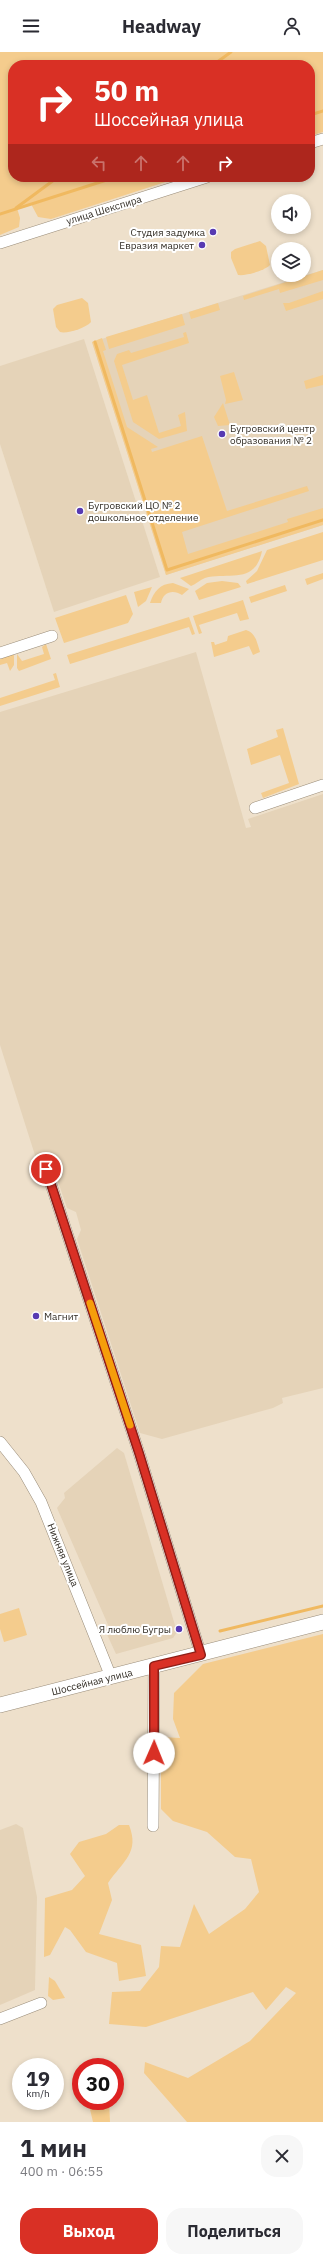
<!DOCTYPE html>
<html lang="ru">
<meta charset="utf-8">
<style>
:root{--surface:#fff;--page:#f7f7f7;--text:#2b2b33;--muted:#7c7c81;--accent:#d93025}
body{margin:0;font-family:"IBM Plex Sans",sans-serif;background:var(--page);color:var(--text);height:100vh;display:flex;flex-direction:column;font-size:15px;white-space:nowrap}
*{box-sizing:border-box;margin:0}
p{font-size:13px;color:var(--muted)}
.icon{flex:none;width:22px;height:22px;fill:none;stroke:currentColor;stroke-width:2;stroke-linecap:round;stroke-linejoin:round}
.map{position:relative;height:2070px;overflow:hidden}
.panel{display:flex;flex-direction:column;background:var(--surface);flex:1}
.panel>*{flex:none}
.hud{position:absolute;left:8px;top:8px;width:307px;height:122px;border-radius:16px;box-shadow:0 2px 6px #0003;background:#d93025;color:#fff;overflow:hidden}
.tools{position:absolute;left:271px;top:142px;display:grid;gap:8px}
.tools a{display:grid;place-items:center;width:40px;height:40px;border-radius:50%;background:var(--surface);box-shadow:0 2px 6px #0003;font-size:20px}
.speed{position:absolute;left:12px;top:2006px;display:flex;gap:8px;font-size:20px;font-weight:700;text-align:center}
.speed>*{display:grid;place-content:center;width:52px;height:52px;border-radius:50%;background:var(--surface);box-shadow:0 2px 6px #0003;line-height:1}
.speed small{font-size:10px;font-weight:400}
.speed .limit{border:6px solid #d22;background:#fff;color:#111}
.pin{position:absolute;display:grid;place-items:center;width:34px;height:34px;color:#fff;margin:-17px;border:2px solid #fff;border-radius:50%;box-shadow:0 1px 4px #0007}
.me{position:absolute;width:44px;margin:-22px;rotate:1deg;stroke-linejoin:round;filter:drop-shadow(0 0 3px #0008)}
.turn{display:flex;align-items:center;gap:14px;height:84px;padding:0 20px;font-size:18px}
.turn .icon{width:52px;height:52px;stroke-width:2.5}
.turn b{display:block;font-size:28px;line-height:34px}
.lanes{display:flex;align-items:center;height:38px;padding:0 20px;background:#0003;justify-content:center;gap:20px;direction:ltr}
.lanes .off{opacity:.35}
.round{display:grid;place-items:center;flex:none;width:42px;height:42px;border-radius:16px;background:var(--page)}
.head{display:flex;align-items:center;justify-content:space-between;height:68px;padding:0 20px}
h1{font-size:24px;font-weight:800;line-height:30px}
.button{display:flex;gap:8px;margin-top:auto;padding:8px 20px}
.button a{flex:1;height:46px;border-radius:16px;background:var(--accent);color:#fff;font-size:16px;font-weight:800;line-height:46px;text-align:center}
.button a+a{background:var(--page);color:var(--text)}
header{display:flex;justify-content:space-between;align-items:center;height:52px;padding:0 20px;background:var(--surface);font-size:18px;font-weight:800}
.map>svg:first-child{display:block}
.built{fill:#e5d3b8}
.green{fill:#f4cc8d}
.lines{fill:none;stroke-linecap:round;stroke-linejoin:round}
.stream{stroke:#f0b960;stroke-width:3}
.minor-casing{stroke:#998c79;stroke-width:12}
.secondary-casing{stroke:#998c79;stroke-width:16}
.minor{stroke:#fff;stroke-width:11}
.secondary{stroke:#fff;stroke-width:15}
.route-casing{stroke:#8d1f18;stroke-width:10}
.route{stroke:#d93025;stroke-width:7}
.slow{stroke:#f59e0b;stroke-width:7}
.poi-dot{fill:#573ab2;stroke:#fff;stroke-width:1.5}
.labels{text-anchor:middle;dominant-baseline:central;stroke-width:4;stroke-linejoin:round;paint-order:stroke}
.street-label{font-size:10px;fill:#322d25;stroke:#fff}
.poi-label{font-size:10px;fill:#322d25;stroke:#fff;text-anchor:end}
</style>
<header><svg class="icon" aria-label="menu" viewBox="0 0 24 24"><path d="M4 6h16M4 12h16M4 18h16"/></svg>Headway<svg class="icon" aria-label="person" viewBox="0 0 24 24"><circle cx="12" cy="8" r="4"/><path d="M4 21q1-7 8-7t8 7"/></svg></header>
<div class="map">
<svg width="323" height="2070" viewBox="0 0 323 2070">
<rect width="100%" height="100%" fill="#eee0cb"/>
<g class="built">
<path d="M323 218V473L166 523 92 290Z"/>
<path d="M84 287 160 525 54 560 0 392V314Z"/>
<path d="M196 600 246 776 251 775 248 767 323 742V1336L282 1346 283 1351 273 1356 162 1387 140 1381 77 1187 81 1178 76 1160 67 1156 53 1115 40 1119 0 993V660Z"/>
<path d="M117 1396 124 1401 177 1580 173 1586 116 1602 105 1578 109 1575 57 1456 65 1446 64 1441Z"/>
<path d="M16 1772 23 1776 37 1845 35 1938 0 1953V1778Z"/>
</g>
<g class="green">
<path d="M0 0H323V80L310 84V13H13V125H181L51 167 38 165 31 152 17 156 20 166 19 175 0 183Z"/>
<path d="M260 189 266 194 270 213C264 219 246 224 238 223L231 206V200L235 197Z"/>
<path d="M323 218V228L280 241 279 237 244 248 243 244Z"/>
<path d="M323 239V247L286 259 283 251H289Z"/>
<path d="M82 246 88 251 91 270C86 276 67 282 60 280L56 275 53 257 57 253Z"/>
<path d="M218 251 220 258 191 267 189 260Z"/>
<path d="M182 262 185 273 109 297 106 285Z"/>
<path d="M186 280 189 291 122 313 133 348 147 343 159 381 181 374 178 363 185 360 187 379 159 387 133 370 114 309 117 302 129 298 131 301 184 285 183 281Z"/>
<path d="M102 286 106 298 103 299 127 375 158 395 151 397 152 400 202 384 227 459 307 434 309 439 182 480 188 502 288 470 287 467 323 456V473L166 523 92 290Z"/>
<path d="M234 320 243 348 225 352 226 348 220 324Z"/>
<path d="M323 323V333L306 337 304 329Z"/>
<path d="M223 351 230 373 218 374 214 365Z"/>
<path d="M323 480V508L247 532 246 529 257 519 267 498Z"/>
<path d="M262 499C255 533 229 520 205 526 200 528 196 532 191 534L180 526Z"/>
<path d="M323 521V527L307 533 305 527Z"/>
<path d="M222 529 238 531 241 535 199 548 195 539 207 531Z"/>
<path d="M173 531 189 537 182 543C173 537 163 540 161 551H150C154 539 160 532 173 531Z"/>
<path d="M285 533 287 539 251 551 249 545Z"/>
<path d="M152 535 146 549 138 555 134 540Z"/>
<path d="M126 543 133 562 128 571 64 591 55 566Z"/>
<path d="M243 548 249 567 240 569 237 561 199 573 202 581 199 582 193 564Z"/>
<path d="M189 565 195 582 192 583 189 575 70 612 67 603Z"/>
<path d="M246 578C256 581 257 591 260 600L253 603 249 594 214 605 211 590H214L215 593 227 589 228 584Z"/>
<path d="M46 592 51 607 19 619 17 616V602L22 609 44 602 42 595Z"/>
<path d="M14 602V613L10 619 7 611 0 613V607Z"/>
<path d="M56 621 60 635 0 654V646L55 628 53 622Z"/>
<path d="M283 676 299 732 263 746 261 741 289 731 280 703 251 713 247 697 278 685 276 678Z"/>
<path d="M19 1556 27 1583 4 1590 0 1577V1562Z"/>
<path d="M323 1582V2070H187L144 2021 145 2010 188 2026 250 1989 296 1941 286 1935 266 1958 253 1940 146 1975 109 1972 112 1940 140 1939 159 1915 161 1894 180 1895 194 1852 209 1882 245 1857 259 1840 251 1807 235 1805 207 1780 173 1769 161 1757V1685L180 1686 173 1667 174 1641 203 1612Z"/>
<path d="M119 1773H129C140 1801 123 1809 108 1831L112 1848 99 1882 141 1893 146 1924 119 1929 117 1911 86 1900 70 1878 65 1875 50 1903 44 1905 45 1846 72 1838 85 1824 70 1802 79 1790 106 1782Z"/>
<path d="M49 1925 55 1929 65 1946 53 1948 48 1944Z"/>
<path d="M88 2049H109L110 2070H93Z"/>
</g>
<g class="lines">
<g class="stream">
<path d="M213 13 231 0"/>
<path d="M310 63 323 59"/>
<path d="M16 156 58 125"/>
<path d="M0 162 116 125"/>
<path d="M95 290 167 518 323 468"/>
<path d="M220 1579 323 1554"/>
</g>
<defs>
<g id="minor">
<path d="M310 91 323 87"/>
<path d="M0 191 207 125"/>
<path d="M0 601 52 584"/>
<path d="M255 756 323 733"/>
<path d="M46 1117 139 1401 201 1603"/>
<path d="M0 1390 24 1420 41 1450 111 1625"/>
<path d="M153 1774 154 1614"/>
<path d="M0 1967 41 1951"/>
</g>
<path id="secondary" d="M0 1653 323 1570"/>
</defs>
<use href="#minor" class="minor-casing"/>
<use href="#secondary" class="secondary-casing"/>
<use href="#minor" class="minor"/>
<use href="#secondary" class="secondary"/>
</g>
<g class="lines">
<defs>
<path id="route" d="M46 1117 139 1401 201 1603 154 1614V1701"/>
</defs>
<use href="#route" class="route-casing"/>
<use href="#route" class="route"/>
<path class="slow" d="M90 1251 130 1373"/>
</g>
<g class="poi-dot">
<circle cx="213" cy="180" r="4"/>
<circle cx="202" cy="193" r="4"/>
<circle cx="222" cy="382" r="4"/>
<circle cx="80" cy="459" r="4"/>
<circle cx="36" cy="1264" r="4"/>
<circle cx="179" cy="1577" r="4"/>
</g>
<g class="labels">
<g class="street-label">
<text transform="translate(104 158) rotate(-17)">улица Шекспира</text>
<text transform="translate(63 1503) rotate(68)">Нижняя улица</text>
<text transform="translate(92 1630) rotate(-14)">Шоссейная улица</text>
</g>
<g class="poi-label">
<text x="205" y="180">Студия задумка</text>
<text x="194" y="193">Евразия маркет</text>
<text x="230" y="376" text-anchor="start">Бугровский центр<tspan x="230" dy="12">образования № 2</tspan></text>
<text x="88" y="453" text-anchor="start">Бугровский ЦО № 2<tspan x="88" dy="12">дошкольное отделение</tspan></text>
<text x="44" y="1264" text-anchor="start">Магнит</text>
<text x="171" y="1577">Я люблю Бугры</text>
</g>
</g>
</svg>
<div class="tools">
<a><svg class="icon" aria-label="sound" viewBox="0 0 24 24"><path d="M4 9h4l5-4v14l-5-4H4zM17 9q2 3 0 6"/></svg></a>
<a><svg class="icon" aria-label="layers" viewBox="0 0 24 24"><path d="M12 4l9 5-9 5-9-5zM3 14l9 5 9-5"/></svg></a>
</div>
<div class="speed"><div>19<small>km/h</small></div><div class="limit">30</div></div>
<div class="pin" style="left:46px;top:1117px;background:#d93025"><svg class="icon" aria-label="arrive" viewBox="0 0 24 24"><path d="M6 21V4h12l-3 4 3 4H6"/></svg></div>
<svg class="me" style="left:154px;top:1701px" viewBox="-20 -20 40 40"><circle r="19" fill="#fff"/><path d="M0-13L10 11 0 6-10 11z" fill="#d93025"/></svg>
<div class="hud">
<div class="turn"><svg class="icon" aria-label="right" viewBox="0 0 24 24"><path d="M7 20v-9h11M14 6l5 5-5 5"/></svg><div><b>50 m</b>Шоссейная улица</div></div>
<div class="lanes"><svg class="icon off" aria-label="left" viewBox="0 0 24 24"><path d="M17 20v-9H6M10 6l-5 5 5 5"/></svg><svg class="icon off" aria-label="ahead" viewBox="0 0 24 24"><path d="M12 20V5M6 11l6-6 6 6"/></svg><svg class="icon off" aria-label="ahead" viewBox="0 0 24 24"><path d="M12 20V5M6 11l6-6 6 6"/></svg><svg class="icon" aria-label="right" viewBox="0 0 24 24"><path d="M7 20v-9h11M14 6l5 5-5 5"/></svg></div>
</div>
</div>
<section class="panel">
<div class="head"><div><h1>1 мин</h1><p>400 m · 06:55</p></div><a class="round"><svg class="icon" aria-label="close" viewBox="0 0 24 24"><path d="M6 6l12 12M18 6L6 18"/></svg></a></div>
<div class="button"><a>Выход</a><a>Поделиться</a></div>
</section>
